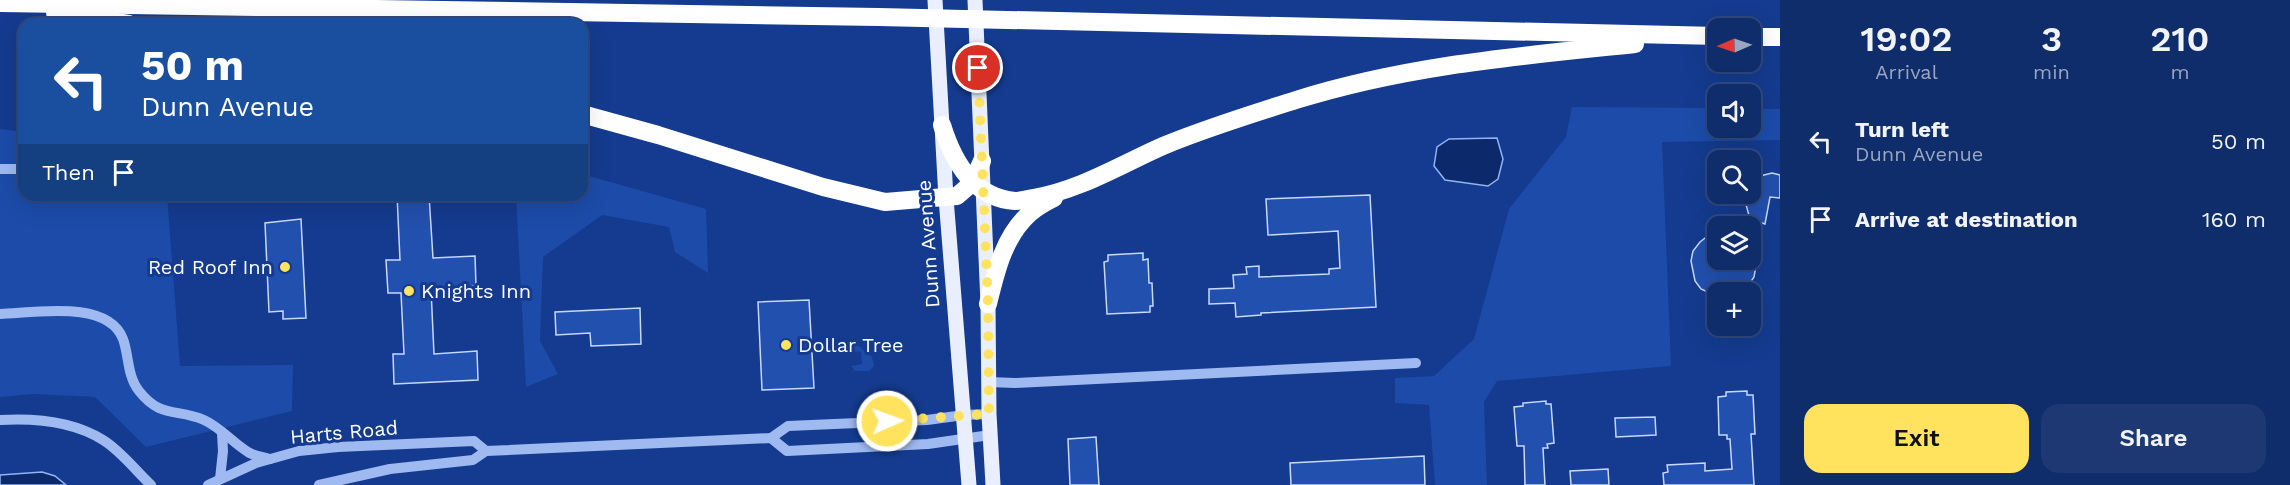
<!DOCTYPE html>
<style>
:root{--surface:#0f2c6b;--page:#1d3873;--text:#f1f3f6;--muted:#9ba7c1;--line:#2f487e;--accent:#ffe35f}
body{margin:0;font-family:"Work Sans",sans-serif;background:var(--page);color:var(--text);height:100vh;display:flex;flex-direction:column;font-size:22px;white-space:nowrap}
*{box-sizing:border-box;margin:0}
p{font-size:20px;color:var(--muted)}
.icon{flex:none;width:33px;height:33px;fill:none;stroke:currentColor;stroke-width:2;stroke-linecap:round;stroke-linejoin:round}
.map{position:relative;flex:1;overflow:hidden}
.sheet{display:flex;flex-direction:column;background:var(--surface);width:510px}
.sheet>*{flex:none}
.hud{position:absolute;left:18px;top:18px;width:570px;height:183px;border-radius:18px;box-shadow:0 6px 24px #0002,0 0 0 2px var(--line);background:#1a4fa0;color:#fff;overflow:hidden}
.needle{width:39px;rotate:268deg}
.fabs{position:absolute;left:1707px;top:18px;display:grid;gap:12px}
.fabs a{display:grid;place-items:center;width:54px;height:54px;border-radius:12px;background:var(--surface);box-shadow:0 6px 24px #0002,0 0 0 2px var(--line);font-size:30px}
.pin{position:absolute;display:grid;place-items:center;width:51px;height:51px;color:#fff;margin:-26px;border:3px solid #fff;border-radius:50%;box-shadow:0 2px 6px #0007}
.me{position:absolute;width:66px;margin:-33px;rotate:88deg;stroke-linejoin:round;filter:drop-shadow(0 0 4px #0008)}
.turn{display:flex;align-items:center;gap:21px;height:126px;padding:0 24px;font-size:27px}
.turn .icon{width:78px;height:78px;stroke-width:2.5}
.turn b{display:block;font-size:42px;line-height:51px}
.then{display:flex;align-items:center;height:57px;padding:0 24px;background:#0003;gap:12px;font-size:22px}
.eta{display:flex;justify-content:space-evenly;align-items:center;height:102px;text-align:center}
.eta b{font-size:36px;font-weight:600;line-height:42px}
.primary-button{display:flex;gap:12px;margin-top:auto;padding:12px 24px}
.primary-button a{flex:1;height:69px;border-radius:18px;background:var(--accent);color:#111;font-size:24px;font-weight:600;line-height:69px;text-align:center}
.primary-button a+a{background:var(--page);color:var(--text)}
ul{padding:0;list-style:none}
li{display:flex;align-items:center;gap:18px;height:78px;padding:0 24px}
li div{flex:1}
li b{display:block;font-size:22px}
li em{font-style:normal}
main{display:flex;flex:1;min-height:0}
.map>svg:first-child{display:block}
.green{fill:#1c4ba9}
.water{fill:#0c2a6b;stroke:#91b3f4;stroke-width:1.5}
.building{fill:#2250ae;stroke:#c6d8fc;stroke-width:1.5}
.lines{fill:none;stroke-linecap:round;stroke-linejoin:round}
.minor{stroke:#9fbaf1;stroke-width:10}
.major{stroke:#e9efff;stroke-width:15}
.highway{stroke:#fff;stroke-width:18}
.route{stroke:#ffe35f;stroke-width:10;stroke-dasharray:0 18}
.poi-dot{fill:#ffe35f;stroke:#143b8f;stroke-width:2}
.labels{text-anchor:middle;dominant-baseline:central;stroke-width:6;stroke-linejoin:round;paint-order:stroke}
.street-label{font-size:20px;fill:#fff;stroke:#143b8f}
.poi-label{font-size:20px;fill:#fff;stroke:#143b8f;text-anchor:start}
</style>
<main>
<div class="map">
<svg width="1780" height="485" viewBox="0 0 1780 485">
<rect width="100%" height="100%" fill="#143b8f"/>
<g class="green">
<path d="M1572 107 1717 108 1718 128H1750L1751 109H1780V140L1662 142 1671 366 1497 381 1484 402 1487 485H1435L1429 405 1395 403V378L1434 376 1474 339 1509 209 1566 137Z"/>
<path d="M0 129 24 132V195H167L180 366 293 365 292 411 146 447 95 397 33 394 0 397Z"/>
<path d="M582 174 706 209 708 273 675 252 669 227 602 215 543 257 540 341 558 374 526 387 516 195H582Z"/>
<path d="M856 344 872 357 874 366 869 371H855L851 366 862 364 861 352 850 351 853 345Z"/>
</g>
<g class="water">
<path d="M1497 138 1503 159 1498 179 1488 186 1445 180 1434 166 1437 147 1449 139Z"/>
<path d="M42 472 55 476 66 485H0V475Z"/>
</g>
<g class="building">
<path d="M1772 173 1780 175V198L1770 197 1765 224 1750 219 1743 194H1750V182L1756 177Z"/>
<path d="M397 195H429L433 258 475 256 476 286 431 289 434 354 477 351 478 380 394 384 393 354H404L401 293H388L386 260H400Z"/>
<path d="M1370 195 1376 307 1261 313V315L1236 317 1235 303 1209 304V289L1234 288 1233 275 1247 274 1246 267 1259 266V277L1329 274V269L1340 268 1338 231 1268 235 1266 199Z"/>
<path d="M301 219 306 318 283 319V311L269 312 265 223Z"/>
<path d="M1718 233V260H1757L1754 277 1748 286 1741 292H1718V297L1701 289 1695 281 1691 261 1693 251 1700 242 1709 235Z"/>
<path d="M1143 253V260L1148 259 1149 283H1152L1153 306H1150V312L1107 314 1104 262 1108 261V255Z"/>
<path d="M809 300 814 388 762 390 758 302Z"/>
<path d="M640 308 641 344 591 346 590 333 556 335 555 312Z"/>
<path d="M1747 391V395H1753L1755 434H1751L1754 485H1664L1663 473 1668 472 1667 465 1705 463V471L1732 469 1730 439H1727V435H1719L1718 397 1726 396V392Z"/>
<path d="M1546 401V404H1551L1554 443 1547 444 1548 448H1543L1545 485H1525L1524 446H1517L1514 407 1523 406V403Z"/>
<path d="M1655 417 1656 435 1616 437 1615 418Z"/>
<path d="M1096 437 1099 485H1070L1068 439Z"/>
<path d="M1424 456 1425 485H1291L1290 463Z"/>
<path d="M1608 469 1609 485H1571L1570 471Z"/>
</g>
<g class="lines">
<g class="minor">
<path d="M0 169H24"/>
<path d="M0 314C33 313 108 299 123 339 129 355 127 376 139 391 161 419 177 408 204 420 220 427 233 443 248 452 254 456 263 457 270 459"/>
<path d="M989 382 1015 383 1416 363"/>
<path d="M0 420C35 418 73 421 103 440 121 451 136 471 151 485"/>
<path d="M771 438 787 451 928 444 990 435"/>
<path d="M220 479 223 451 222 433"/>
<path d="M208 485 256 463 299 451 338 447 474 441 486 451"/>
<path d="M319 485 390 469 473 460 486 451 771 438 788 426 927 420 964 415 989 414"/>
</g>
<g class="major">
<path d="M935 0 946 198 969 485"/>
<path d="M975 0 988 304 989 414 993 485"/>
</g>
<g class="highway">
<path d="M0 3 879 17 1718 36"/>
<path d="M55 13 129 24"/>
<path d="M1750 37H1780"/>
<path d="M582 114 658 135 823 187 885 202 957 196 972 183 982 161"/>
<path d="M942 125C953 161 973 198 1015 201 1021 201 1028 199 1033 198 1080 190 1120 165 1163 146 1206 128 1252 114 1296 100 1408 65 1520 56 1635 44"/>
<path d="M988 304C996 271 1004 236 1030 213 1037 207 1046 202 1054 198"/>
</g>
</g>
<g class="lines">
<path class="route" d="M887 421 989 414 988 304 978 68"/>
</g>
<g class="poi-dot">
<circle cx="285" cy="267" r="6"/>
<circle cx="409" cy="291" r="6"/>
<circle cx="786" cy="345" r="6"/>
</g>
<g class="labels">
<g class="street-label">
<text transform="translate(928 244) rotate(-94)">Dunn Avenue</text>
<text transform="translate(344 432) rotate(-5)">Harts Road</text>
</g>
<g class="poi-label">
<text x="273" y="267" text-anchor="end">Red Roof Inn</text>
<text x="421" y="291">Knights Inn</text>
<text x="798" y="345">Dollar Tree</text>
</g>
</g>
</svg>
<div class="fabs">
<a><svg class="needle" viewBox="-14 -14 28 28"><path d="M0-13l5 13h-10z" fill="#e53935"/><path d="M0 13l5-13h-10z" fill="#9ba7c1"/></svg></a>
<a><svg class="icon" aria-label="sound" viewBox="0 0 24 24"><path d="M4 9h4l5-4v14l-5-4H4zM17 9q2 3 0 6"/></svg></a>
<a><svg class="icon" aria-label="search" viewBox="0 0 24 24"><circle cx="10" cy="10" r="6"/><path d="M15 15l6 6"/></svg></a>
<a><svg class="icon" aria-label="layers" viewBox="0 0 24 24"><path d="M12 4l9 5-9 5-9-5zM3 14l9 5 9-5"/></svg></a>
<a>+</a>
</div>
<div class="pin" style="left:978px;top:68px;background:#d93025"><svg class="icon" aria-label="arrive" viewBox="0 0 24 24"><path d="M6 21V4h12l-3 4 3 4H6"/></svg></div>
<svg class="me" style="left:887px;top:421px" viewBox="-20 -20 40 40"><circle r="17" fill="#ffe35f" stroke="#fff" stroke-width="3"/><path d="M0-11L8 9 0 5-8 9z" fill="#fff"/></svg>
<div class="hud">
<div class="turn"><svg class="icon" aria-label="left" viewBox="0 0 24 24"><path d="M17 20v-9H6M10 6l-5 5 5 5"/></svg><div><b>50 m</b>Dunn Avenue</div></div>
<div class="then">Then<svg class="icon" aria-label="arrive" viewBox="0 0 24 24"><path d="M6 21V4h12l-3 4 3 4H6"/></svg></div>
</div>
</div>
<section class="sheet">
<div class="eta">
<div><b>19:02</b><p>Arrival</p></div>
<div><b>3</b><p>min</p></div>
<div><b>210</b><p>m</p></div>
</div>
<ul>
<li><svg class="icon" aria-label="left" viewBox="0 0 24 24"><path d="M17 20v-9H6M10 6l-5 5 5 5"/></svg><div><b>Turn left</b><p>Dunn Avenue</p></div><em>50 m</em></li>
<li><svg class="icon" aria-label="arrive" viewBox="0 0 24 24"><path d="M6 21V4h12l-3 4 3 4H6"/></svg><div><b>Arrive at destination</b></div><em>160 m</em></li>
</ul>
<div class="primary-button"><a>Exit</a><a>Share</a></div>
</section>
</main>
